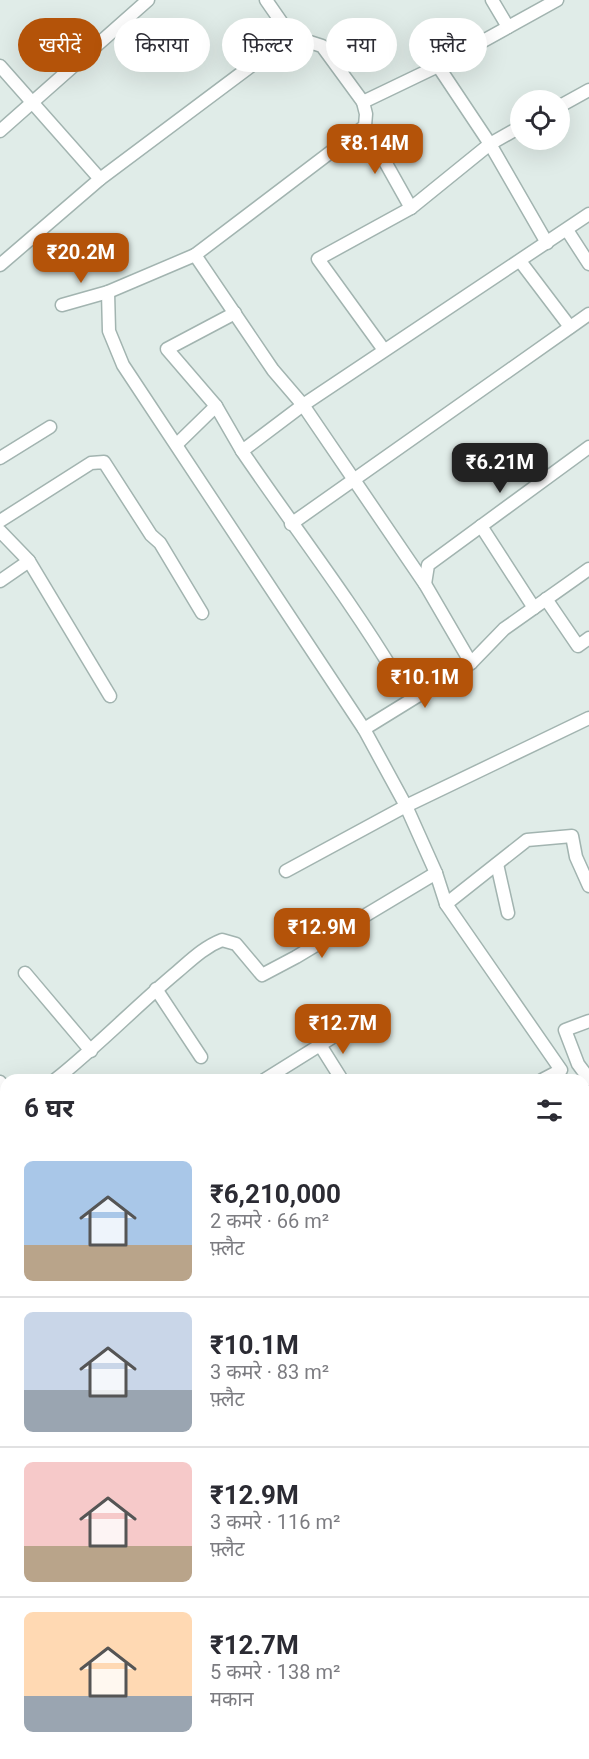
<!DOCTYPE html>
<html lang="hi">
<head>
<meta charset="utf-8">
<style>
	:root { --surface:#fff; --page:#f2f2f3; --text:#2b2b33; --muted:#7c7c81; --line:#e1e1e2; --accent:#b45309 }
	body { margin:0; font-family:Roboto,"Noto Sans Devanagari",sans-serif; background:var(--page); color:var(--text); height:100vh; display:flex; flex-direction:column; font-size:22px; white-space:nowrap }
	* { box-sizing:border-box; margin:0 }
	p { font-size:20px; color:var(--muted) }
	.icon { flex:none; width:33px; height:33px; fill:none; stroke:currentColor; stroke-width:2; stroke-linecap:round; stroke-linejoin:round }
	.map { position:relative; flex:1; overflow:hidden }
	.drawer { position:absolute; left:0px; top:1074px; width:590px; height:686px; display:flex; flex-direction:column; background:var(--surface); border-radius:18px 18px 0 0; box-shadow:0 6px 24px #0002 }
	.drawer>* { flex:none }
	.top-card { position:absolute; left:18px; top:18px; width:554px; height:54px; display:flex; gap:12px }
	.buttons { position:absolute; left:510px; top:90px; display:grid; gap:12px }
	.buttons a { display:grid; place-items:center; width:60px; height:60px; border-radius:50%; background:var(--surface); box-shadow:0 6px 24px #0002; font-size:30px }
	.price { position:absolute; translate:-50% -51px; padding:0 14px; border-radius:12px; background:var(--accent); color:#fff; font-size:20px; line-height:39px; filter:drop-shadow(0 2px 3px #0008) }
	.price::after { content:''; position:absolute; left:50%; top:36px; width:18px; height:14px; margin-left:-9px; background:inherit; clip-path:polygon(0 0,100% 0,50% 100%) }
	.price.selected { background:#222; color:#fff }
	ul { padding:0; list-style:none }
	li { display:flex; align-items:center; gap:18px; height:150px; padding:0 24px }
	li+li { border-top:2px solid var(--line) }
	li span { display:grid; place-items:center; flex:none; width:168px; height:120px; border-radius:9px; color:#555 }
	li>.icon { margin-inline-start:auto }
	span .icon { width:72px; height:72px; fill:#fffc; stroke-width:1 }
	li b { font-size:26px }
	h2 { display:flex; justify-content:space-between; align-items:center; height:72px; padding:0 24px; font-size:26px }
	.pill { padding:0 21px; border-radius:27px; background:var(--surface); box-shadow:0 6px 24px #0002; font-size:21px; line-height:54px }
	.pill.selected { background:var(--accent); color:#fff }
	.map>svg:first-child { display:block }
</style>
</head>
<body>
<div class="map">
<svg width="589" height="1759" viewBox="0 0 589 1759">
	<rect width="100%" height="100%" fill="#e0ece8"/>
	<g fill="none" stroke-linecap="round" stroke-linejoin="round">
		<!-- minor casing -->
		<g stroke="#a2b4b0" stroke-width="15">
			<g id="minor">
				<polyline points="266,0 291,36"/>
				<polyline points="492,0 508,27"/>
				<polyline points="0,66 100,179"/>
				<polyline points="560,106 589,90"/>
				<polyline points="365,126 411,208"/>
				<polyline points="520,127 490,144 547,243"/>
				<polyline points="0,131 148,0"/>
				<polyline points="567,230 589,264"/>
				<polyline points="520,261 570,327"/>
				<polyline points="0,265 100,179 291,36 322,46 363,102"/>
				<polyline points="108,292 109,331 123,365 364,729 406,806 436,873"/>
				<polyline points="62,305 108,292 195,255"/>
				<polyline points="384,350 318,259 411,208 490,144 438,66"/>
				<polyline points="216,406 167,349 235,313"/>
				<polyline points="177,444 216,406 242,451 303,405 589,214"/>
				<path d="M242,451C293,526 349,598 396,676"/>
				<polyline points="0,458 50,427"/>
				<polyline points="0,521 91,463 104,462 151,535 160,543 202,613"/>
				<polyline points="291,524 589,314"/>
				<polyline points="481,526 534,608"/>
				<polyline points="0,531 29,561 0,581"/>
				<polyline points="29,561 110,696"/>
				<polyline points="425,584 428,565 589,447"/>
				<polyline points="546,599 578,646 589,638"/>
				<polyline points="471,663 425,584 303,405 273,370 195,255 365,126 366,114 363,102 438,66 557,0"/>
				<polyline points="364,729 471,663 504,629 589,569"/>
				<polyline points="497,864 508,913"/>
				<polyline points="286,871 406,806 589,718"/>
				<polyline points="446,904 527,840 572,836 576,857 589,886"/>
				<polyline points="25,973 91,1051"/>
				<polyline points="156,989 201,1057"/>
				<polyline points="589,1021 565,1030 578,1064 589,1079"/>
				<polyline points="320,1045 342,1080"/>
				<path d="M55,1080C98,1046 135,1007 177,972C191,960 204,947 222,940L236,944L262,975L296,957L436,873L446,904L561,1070L542,1080"/>
				<polyline points="264,1080 357,1022"/>
				<polyline points="0,1082 6,1090"/>
				<polyline points="584,1102 589,1100"/>
				<polyline points="0,1126 6,1121"/>
				<polyline points="584,1194 589,1192"/>
				<polyline points="0,1217 6,1223"/>
				<polyline points="0,1269 6,1264"/>
				<polyline points="584,1310 589,1326"/>
				<polyline points="0,1370 6,1365"/>
				<polyline points="584,1522 589,1529"/>
				<polyline points="0,1554 6,1552"/>
				<polyline points="0,1622 6,1628"/>
				<polyline points="584,1625 589,1631"/>
				<polyline points="584,1649 589,1647"/>
				<polyline points="0,1664 6,1661"/>
				<polyline points="548,1754 551,1759"/>
				<polyline points="432,1759 434,1757 434,1754"/>
			</g>
		</g>
		<!-- tertiary casing -->
		<g stroke="#a2b4b0" stroke-width="18">
			<g id="tertiary">
				<polyline points="0,1475 6,1480"/>
				<polyline points="267,1754 272,1759"/>
			</g>
		</g>
		<!-- minor -->
		<use href="#minor" stroke="#fff" stroke-width="12"/>
		<!-- tertiary -->
		<use href="#tertiary" stroke="#fff" stroke-width="15"/>
	</g>
</svg>
<div class="buttons">
<a><svg class="icon" aria-label="locate" viewBox="0 0 24 24"><circle cx="12" cy="12" r="6"/><path d="M12 2v4M12 18v4M2 12h4M18 12h4"/></svg></a>
</div>
<b class="price" style="left:375px;top:175px">₹8.14M</b>
<b class="price" style="left:81px;top:284px">₹20.2M</b>
<b class="price selected" style="left:500px;top:494px">₹6.21M</b>
<b class="price" style="left:425px;top:709px">₹10.1M</b>
<b class="price" style="left:322px;top:959px">₹12.9M</b>
<b class="price" style="left:343px;top:1055px">₹12.7M</b>
<div class="top-card">
<a class="pill selected">खरीदें</a>
<a class="pill">किराया</a>
<a class="pill">फ़िल्टर</a>
<a class="pill">नया</a>
<a class="pill">फ़्लैट</a>
</div>
<section class="drawer">
<h2>6 घर<svg class="icon" aria-label="filters" viewBox="0 0 24 24"><path d="M4 7h16M4 17h16"/><circle cx="9" cy="7" r="2"/><circle cx="15" cy="17" r="2"/></svg></h2>
<ul>
<li><span style="background:linear-gradient(#a9c7e8 70%,#b9a48a 0)"><svg class="icon" aria-label="home" viewBox="0 0 24 24"><path d="M3 11l9-7 9 7M6 9v11h12V9"/></svg></span><div><b>₹6,210,000</b><p>2 कमरे · 66 m²</p><p>फ़्लैट</p></div></li>
<li><span style="background:linear-gradient(#c9d6e8 65%,#9aa5b1 0)"><svg class="icon" aria-label="home" viewBox="0 0 24 24"><path d="M3 11l9-7 9 7M6 9v11h12V9"/></svg></span><div><b>₹10.1M</b><p>3 कमरे · 83 m²</p><p>फ़्लैट</p></div></li>
<li><span style="background:linear-gradient(#f6c9c9 70%,#b9a48a 0)"><svg class="icon" aria-label="home" viewBox="0 0 24 24"><path d="M3 11l9-7 9 7M6 9v11h12V9"/></svg></span><div><b>₹12.9M</b><p>3 कमरे · 116 m²</p><p>फ़्लैट</p></div></li>
<li><span style="background:linear-gradient(#ffd9b3 70%,#9aa5b1 0)"><svg class="icon" aria-label="home" viewBox="0 0 24 24"><path d="M3 11l9-7 9 7M6 9v11h12V9"/></svg></span><div><b>₹12.7M</b><p>5 कमरे · 138 m²</p><p>मकान</p></div></li>
</ul>
</section>
</div>
</body>
</html>
